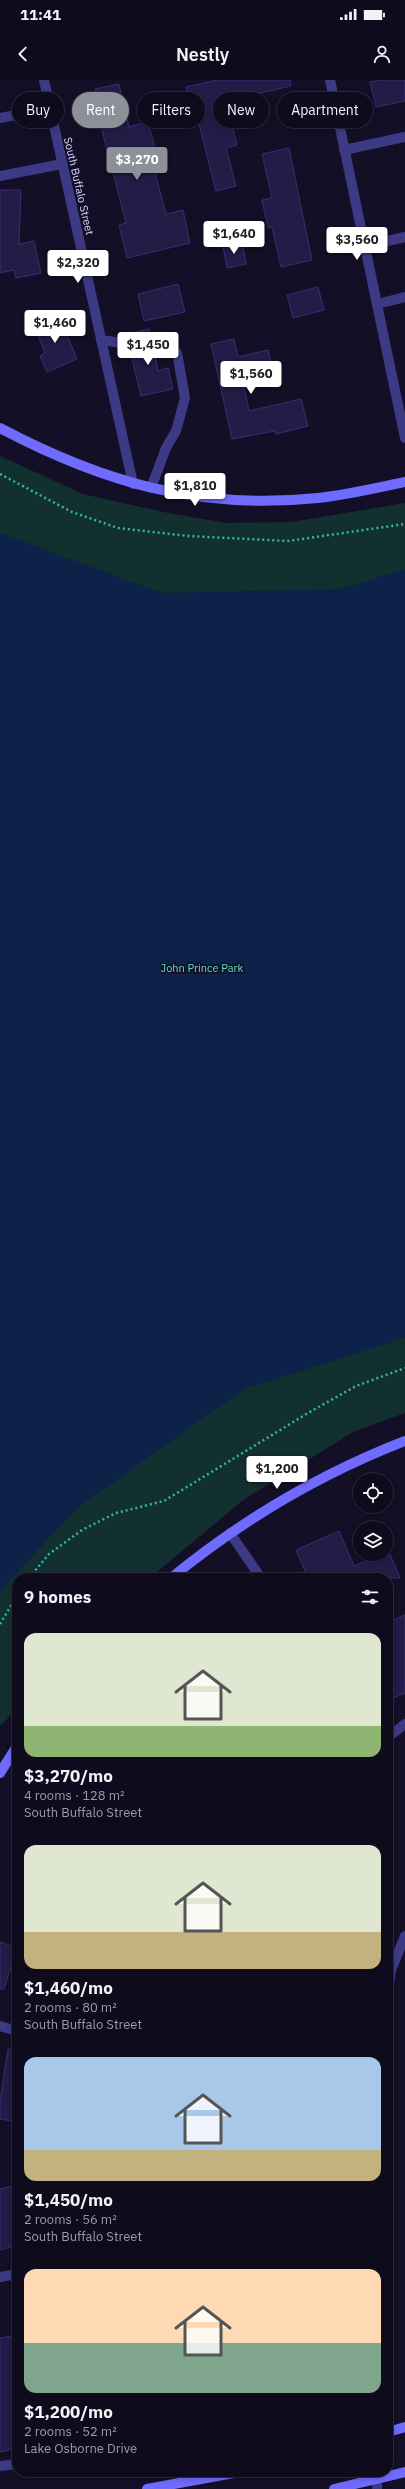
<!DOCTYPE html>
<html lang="en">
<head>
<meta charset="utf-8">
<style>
	:root { --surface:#0e0b1c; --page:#171425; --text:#f1f3f6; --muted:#9b9ba3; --line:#2e2b3b; --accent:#8c9099 }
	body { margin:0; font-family:"IBM Plex Sans",sans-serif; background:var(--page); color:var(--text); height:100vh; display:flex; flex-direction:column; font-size:15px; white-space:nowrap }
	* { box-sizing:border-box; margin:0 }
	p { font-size:13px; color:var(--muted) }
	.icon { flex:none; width:22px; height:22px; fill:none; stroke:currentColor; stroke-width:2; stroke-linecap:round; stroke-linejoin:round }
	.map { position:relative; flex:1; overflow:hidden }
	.drawer { position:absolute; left:12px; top:1493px; width:381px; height:904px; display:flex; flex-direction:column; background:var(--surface); border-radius:16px; box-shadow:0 2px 6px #0003,0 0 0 1px var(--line) }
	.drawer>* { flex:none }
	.guide { position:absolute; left:12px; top:12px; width:381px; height:36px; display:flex; gap:8px }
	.fabs { position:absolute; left:353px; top:1393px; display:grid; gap:8px }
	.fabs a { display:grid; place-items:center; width:40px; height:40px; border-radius:50%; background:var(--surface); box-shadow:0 2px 6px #0003,0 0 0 1px var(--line); font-size:20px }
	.price { position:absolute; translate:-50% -34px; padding:0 9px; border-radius:4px; background:#fff; color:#222; font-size:13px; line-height:26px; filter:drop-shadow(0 1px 2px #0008) }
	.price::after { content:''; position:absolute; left:50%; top:24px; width:12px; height:9px; margin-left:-6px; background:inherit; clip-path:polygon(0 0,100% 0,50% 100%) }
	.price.current { background:var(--accent); color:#fff }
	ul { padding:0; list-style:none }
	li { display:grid; align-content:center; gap:8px; height:212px; padding:0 12px }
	li span { display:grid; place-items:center; height:124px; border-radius:12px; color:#555 }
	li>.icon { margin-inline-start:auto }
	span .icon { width:72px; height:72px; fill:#fffc; stroke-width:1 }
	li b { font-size:17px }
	h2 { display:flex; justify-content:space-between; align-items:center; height:48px; padding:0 12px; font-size:17px }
	.chip { padding:0 14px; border-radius:18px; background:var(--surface); box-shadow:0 2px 6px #0003,0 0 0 1px var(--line); font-size:14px; line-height:36px }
	.chip.current { background:var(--accent); color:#fff }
	.status { display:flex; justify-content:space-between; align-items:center; height:28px; padding:0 20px; background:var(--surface); direction:ltr }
	.status svg { height:11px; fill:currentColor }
	header { display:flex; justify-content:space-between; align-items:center; height:52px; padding:0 12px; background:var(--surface); font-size:18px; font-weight:600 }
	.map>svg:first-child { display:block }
</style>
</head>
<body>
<div class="status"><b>11:41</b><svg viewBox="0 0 49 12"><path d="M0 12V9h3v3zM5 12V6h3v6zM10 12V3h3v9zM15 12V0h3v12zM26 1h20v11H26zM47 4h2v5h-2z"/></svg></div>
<header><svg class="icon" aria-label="back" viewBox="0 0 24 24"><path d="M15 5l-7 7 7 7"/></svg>Nestly<svg class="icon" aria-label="person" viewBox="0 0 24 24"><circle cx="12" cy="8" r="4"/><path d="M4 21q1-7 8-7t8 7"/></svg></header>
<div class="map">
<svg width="405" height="2409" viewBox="0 0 405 2409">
	<rect width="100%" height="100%" fill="#130f26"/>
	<!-- green -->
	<polygon fill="#12302f" points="0,376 83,414 163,432 226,443 291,442 405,423 405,1333 355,1351 243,1420 150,1498 17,1498 17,1629 0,1646"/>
	<!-- water -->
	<polygon fill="#0c2248" points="0,453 162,513 341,509 405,489 405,1258 244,1309 76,1429 0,1511"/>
	<!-- building -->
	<g fill="#241b47" stroke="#3b2d73">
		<polygon points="217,0 290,0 291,6 226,21 237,65 226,68 236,106 216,111 195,28 191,29 186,7"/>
		<polygon points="381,0 405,0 405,21 376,27 370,2"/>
		<polygon points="119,4 129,47 148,42 158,80 152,81 166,134 183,130 190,163 127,178 119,145 126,143 103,54 95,9"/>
		<polygon points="289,68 312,180 281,187 272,147 268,148 262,120 272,118 262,74"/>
		<polygon points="0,110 21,110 19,164 34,161 41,193 16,198 14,190 0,193"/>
		<polygon points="242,162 246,184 227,188 223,166"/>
		<polygon points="178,204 185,232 144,241 138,214"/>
		<polygon points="318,207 324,230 293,238 287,215"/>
		<polygon points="59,236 77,279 47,292 40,276 45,273 34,246"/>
		<polygon points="149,249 152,262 147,266 147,271 155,274 158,291 168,288 173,309 141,316 130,270 134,268 135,262 126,254"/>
		<polygon points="234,259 238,277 268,270 273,290 242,297 249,331 301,319 308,346 276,354 275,351 232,359 211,264"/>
		<polygon points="339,1451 354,1486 389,1472 400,1498 308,1498 296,1470"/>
		<polygon points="405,1535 405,1613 388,1620 388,1542"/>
		<polygon points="0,1862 17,1868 4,1909 0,1909"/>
		<polygon points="8,1969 17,1970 17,2042 0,2039 0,2021"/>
		<polygon points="17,2105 17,2165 0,2170 0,2109"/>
		<polygon points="17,2255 17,2368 0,2372 0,2258"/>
	</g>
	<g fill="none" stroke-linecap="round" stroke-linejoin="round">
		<!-- path -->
		<g stroke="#2fb8b0" stroke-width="2.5" stroke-dasharray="2 3" stroke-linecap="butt">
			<polyline points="0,394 72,432 118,448 188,456 288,461 405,444"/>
			<polyline points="29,1498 49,1474 82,1450 116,1433 164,1421 308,1333 356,1306 405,1288"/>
			<polyline points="0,1544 17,1516"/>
		</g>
		<!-- lane -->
		<g stroke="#3d3a85" stroke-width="10">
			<polyline points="0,38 50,28"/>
			<polyline points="344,70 405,57"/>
			<polyline points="0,96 62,84"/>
			<polyline points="365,166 405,157"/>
			<polyline points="377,224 405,217"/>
			<polyline points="101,260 129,264"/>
			<polyline points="151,408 166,368 176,351 185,318 177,273 168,267 153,268"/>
			<polyline points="230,1453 261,1498"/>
			<polyline points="388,1657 405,1644"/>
			<polyline points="388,1911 391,1890 405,1856"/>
			<polyline points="0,1946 17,1951"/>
			<polyline points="0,2197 17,2194"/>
			<polyline points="0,2386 17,2384"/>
		</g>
		<!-- street -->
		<g stroke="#3d3a85" stroke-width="10">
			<polyline points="44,0 133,404"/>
			<polyline points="330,0 405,358"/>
			<polyline points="377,2409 377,2392"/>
		</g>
		<!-- secondary -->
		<g stroke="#6f6bff" stroke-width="10">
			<path d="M0,348C104,403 199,430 318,418C347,415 376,408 405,402"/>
			<path d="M171,1498C242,1440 320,1394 405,1361"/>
			<polyline points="0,1693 17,1666"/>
			<polyline points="388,2352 405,2347"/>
			<polyline points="147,2409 239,2392"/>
			<polyline points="334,2409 405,2392"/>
		</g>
	</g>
	<g text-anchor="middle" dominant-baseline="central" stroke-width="3.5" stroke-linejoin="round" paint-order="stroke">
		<!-- street labels -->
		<g font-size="11" fill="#d9d4ff" stroke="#130f26">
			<text transform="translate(79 106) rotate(77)">South Buffalo Street</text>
		</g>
		<!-- park labels -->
		<g font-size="11" fill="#5fe0c0" stroke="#130f26">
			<text x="202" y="888">John Prince Park</text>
		</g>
	</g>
</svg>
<div class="fabs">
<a><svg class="icon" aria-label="locate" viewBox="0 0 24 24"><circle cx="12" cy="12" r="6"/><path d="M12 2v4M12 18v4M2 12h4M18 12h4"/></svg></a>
<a><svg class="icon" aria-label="layers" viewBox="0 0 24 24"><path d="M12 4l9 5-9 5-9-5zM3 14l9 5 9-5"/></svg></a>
</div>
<b class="price current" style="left:137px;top:101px">$3,270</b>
<b class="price" style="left:234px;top:175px">$1,640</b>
<b class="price" style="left:357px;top:181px">$3,560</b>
<b class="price" style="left:78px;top:204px">$2,320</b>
<b class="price" style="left:55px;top:264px">$1,460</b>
<b class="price" style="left:148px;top:286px">$1,450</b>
<b class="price" style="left:251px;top:315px">$1,560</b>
<b class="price" style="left:195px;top:427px">$1,810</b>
<b class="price" style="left:277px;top:1410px">$1,200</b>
<div class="guide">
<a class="chip">Buy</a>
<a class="chip current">Rent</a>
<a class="chip">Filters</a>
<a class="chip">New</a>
<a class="chip">Apartment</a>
</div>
<section class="drawer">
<h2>9 homes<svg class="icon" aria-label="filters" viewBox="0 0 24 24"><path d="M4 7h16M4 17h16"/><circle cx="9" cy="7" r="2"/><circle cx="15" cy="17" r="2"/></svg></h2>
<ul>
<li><span style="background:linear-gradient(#dfe7d0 75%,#8fb573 0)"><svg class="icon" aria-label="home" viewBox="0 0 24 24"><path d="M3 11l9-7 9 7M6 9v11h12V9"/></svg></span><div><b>$3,270/mo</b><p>4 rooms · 128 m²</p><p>South Buffalo Street</p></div></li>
<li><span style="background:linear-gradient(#dfe7d0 70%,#c2b280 0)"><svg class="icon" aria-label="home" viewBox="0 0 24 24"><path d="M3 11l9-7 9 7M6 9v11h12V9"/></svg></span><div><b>$1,460/mo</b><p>2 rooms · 80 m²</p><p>South Buffalo Street</p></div></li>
<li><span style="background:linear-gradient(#a9c7e8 75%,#c2b280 0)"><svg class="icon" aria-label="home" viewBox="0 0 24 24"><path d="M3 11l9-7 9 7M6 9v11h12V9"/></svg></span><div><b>$1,450/mo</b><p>2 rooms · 56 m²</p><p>South Buffalo Street</p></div></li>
<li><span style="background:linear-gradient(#ffd9b3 60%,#7fa58c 0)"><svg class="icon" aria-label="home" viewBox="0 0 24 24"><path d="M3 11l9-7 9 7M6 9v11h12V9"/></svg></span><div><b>$1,200/mo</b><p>2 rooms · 52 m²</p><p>Lake Osborne Drive</p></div></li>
</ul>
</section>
</div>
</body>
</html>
